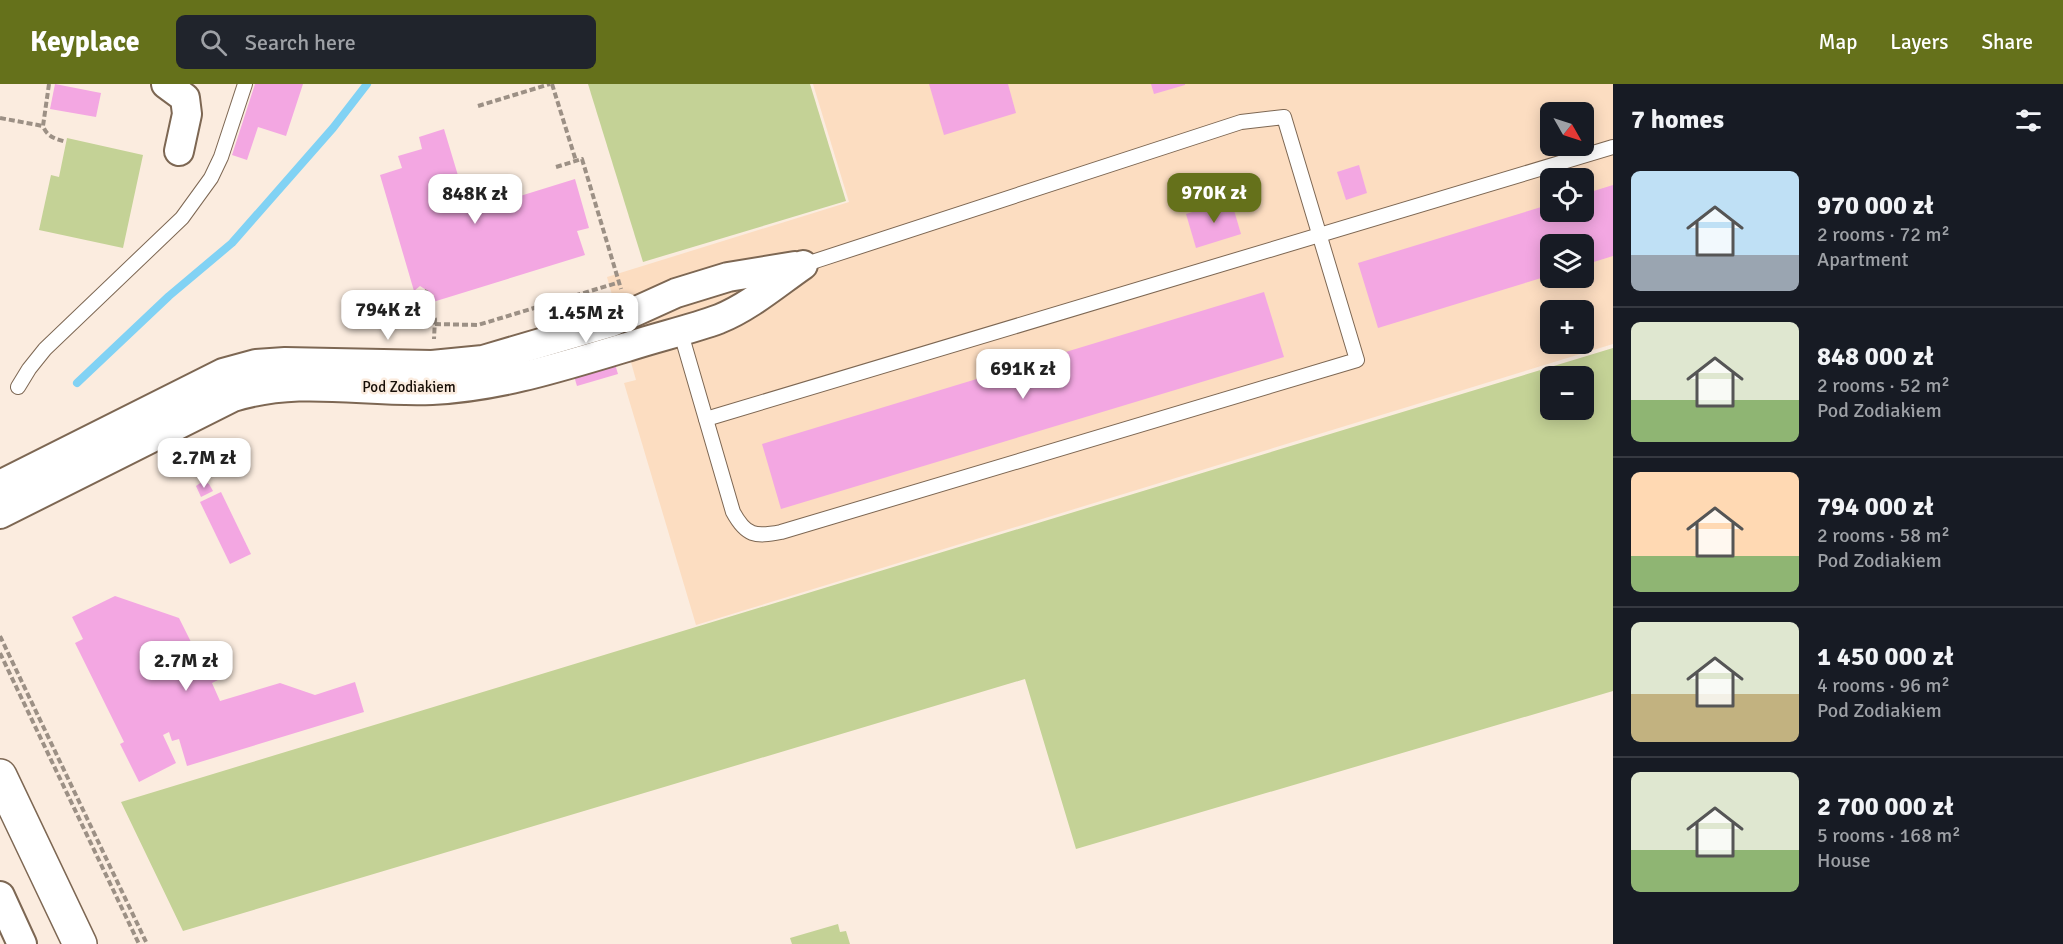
<!DOCTYPE html>
<html lang="en">
<head>
<meta charset="utf-8">
<style>
	:root { --surface:#171b24; --page:#20242c; --text:#f1f3f6; --muted:#9ea1a6; --line:#363941; --accent:#65711b }
	body { margin:0; font-family:Signika,sans-serif; background:var(--page); color:var(--text); height:100vh; display:flex; flex-direction:column; font-size:22px; white-space:nowrap }
	* { box-sizing:border-box; margin:0 }
	p { font-size:20px; color:var(--muted) }
	.icon { flex:none; width:33px; height:33px; fill:none; stroke:currentColor; stroke-width:2; stroke-linecap:round; stroke-linejoin:round }
	.map { position:relative; flex:1; overflow:hidden }
	.drawer { display:flex; flex-direction:column; background:var(--surface); width:450px }
	.drawer>* { flex:none }
	.needle { width:39px; rotate:129deg }
	.tools { position:absolute; left:1540px; top:18px; display:grid; gap:12px }
	.tools a { display:grid; place-items:center; width:54px; height:54px; border-radius:9px; background:var(--surface); box-shadow:0 3px 15px #0003; font-size:30px }
	.price { position:absolute; translate:-50% -51px; padding:0 14px; border-radius:12px; background:#fff; color:#222; font-size:20px; line-height:39px; filter:drop-shadow(0 2px 3px #0008) }
	.price::after { content:''; position:absolute; left:50%; top:36px; width:18px; height:14px; margin-left:-9px; background:inherit; clip-path:polygon(0 0,100% 0,50% 100%) }
	.price.on { background:var(--accent); color:#fff }
	ul { padding:0; list-style:none }
	li { display:flex; align-items:center; gap:18px; height:150px; padding:0 18px }
	li+li { border-top:2px solid var(--line) }
	li span { display:grid; place-items:center; flex:none; width:168px; height:120px; border-radius:9px; color:#555 }
	li>.icon { margin-inline-start:auto }
	span .icon { width:72px; height:72px; fill:#fffc; stroke-width:1 }
	li b { font-size:26px }
	h2 { display:flex; justify-content:space-between; align-items:center; height:72px; padding:0 18px; font-size:26px }
	header { display:flex; align-items:center; gap:36px; box-sizing:border-box; height:84px; padding:0 30px; background:var(--accent); color:#fff }
	header strong { font-size:28px }
	nav { display:flex; gap:33px; margin-inline-start:auto; font-size:21px }
	.search { width:420px; height:54px; background:var(--page); display:flex; align-items:center; gap:15px; box-sizing:border-box; padding:0 21px; border-radius:9px; color:var(--muted); font-size:22px }
	main { display:flex; flex:1; min-height:0 }
	.map>svg:first-child { display:block }
</style>
</head>
<body>
<header>
<strong>Keyplace</strong>
<div class="search"><svg class="icon" aria-label="search" viewBox="0 0 24 24"><circle cx="10" cy="10" r="6"/><path d="M15 15l6 6"/></svg>Search here</div>
<nav><a>Map</a><a>Layers</a><a>Share</a></nav>
</header>
<main>
<div class="map">
<svg width="1613" height="860" viewBox="0 0 1613 860">
	<rect width="100%" height="100%" fill="#fbecdf"/>
	<!-- built -->
	<path fill="#fcddc1" fill-rule="evenodd" d="M813,0H1613V260L696,541L624,299L636,296L607,193L849,118ZM1551,28H1584V62H1551ZM1551,94H1584V128H1551ZM1551,160H1584V194H1551ZM1551,226H1584V260H1551Z"/>
	<!-- green -->
	<g fill="#c4d296" fill-rule="evenodd">
		<polygon points="588,0 810,0 846,117 643,178"/>
		<polygon points="67,54 143,71 123,164 39,146 51,91 59,93"/>
		<path d="M1613,264V607L1076,765L1025,595L183,847L121,718ZM1584,292V326H1551V292Z"/>
		<polygon points="838,840 840,848 846,847 850,860 792,860 790,854"/>
	</g>
	<g fill="none" stroke-linecap="round" stroke-linejoin="round">
		<!-- stream -->
		<polyline stroke="#81d2f4" stroke-width="8" points="77,299 169,212 232,159 333,44 367,0"/>
	</g>
	<!-- building -->
	<g fill="#f3a7e2">
		<polygon points="55,0 101,9 96,33 50,25"/>
		<polygon points="255,0 303,0 286,52 258,43 247,76 232,71"/>
		<polygon points="929,0 1008,0 1016,29 944,51"/>
		<polygon points="1151,0 1185,0 1185,1 1154,10"/>
		<polygon points="444,45 469,128 575,95 589,144 577,147 585,171 433,218 434,211 420,202 414,207 380,91 402,84 398,72 422,65 419,53"/>
		<polygon points="1359,81 1367,109 1346,116 1337,88"/>
		<polygon points="1613,101 1613,172 1584,181 1584,160 1551,160 1551,191 1378,244 1358,179 1551,120 1551,128 1584,128 1584,110"/>
		<polygon points="1231,116 1241,150 1196,164 1186,130"/>
		<polygon points="1264,208 1284,273 781,425 762,360"/>
		<polygon points="596,218 618,290 577,302 555,230"/>
		<polygon points="203,397 209,400 213,407 201,413 196,402"/>
		<polygon points="221,408 251,470 230,480 200,418"/>
		<polygon points="115,512 179,534 204,584 210,581 218,596 212,599 220,617 280,599 315,611 355,598 364,628 187,682 179,655 172,657 169,648 163,651 176,679 139,698 120,660 124,658 75,559 83,555 72,533"/>
	</g>
	<g fill="none" stroke-linecap="round" stroke-linejoin="round">
		<!-- service casing -->
		<g stroke="#7d6753" stroke-width="16">
			<g id="service">
				<path d="M680,246L733,428C746,452 755,453 781,448L1357,276L1284,33L1241,38L803,181"/>
				<polyline points="18,303 29,285 45,265 182,134 211,94 221,73 245,0"/>
				<polyline points="706,335 1613,63"/>
			</g>
		</g>
		<!-- minor casing -->
		<g stroke="#7d6753" stroke-width="32">
			<g id="minor">
				<polyline points="166,0 185,14 187,30 179,67"/>
				<polyline points="0,401 223,289 256,280 285,278 432,281 483,276 612,238 676,209 728,193 795,182"/>
				<path d="M0,430L233,313C302,292 363,309 432,306C499,303 563,282 627,263C657,253 689,246 719,235C749,223 777,199 803,181"/>
				<polyline points="0,812 22,860"/>
			</g>
		</g>
		<!-- tertiary casing -->
		<g stroke="#7d6753" stroke-width="36">
			<polyline id="tertiary" points="0,692 80,860"/>
		</g>
		<!-- path -->
		<g stroke="#9c9085" stroke-width="4" stroke-dasharray="6 3" stroke-linecap="butt">
			<path d="M49,0L43,42C47,53 56,55 66,58"/>
			<polyline points="552,0 576,77"/>
			<polyline points="478,22 550,0"/>
			<polyline points="0,34 43,42"/>
			<polyline points="556,83 582,75 621,205"/>
			<polyline points="427,206 420,217 435,235 434,255"/>
			<polyline points="435,240 478,241 620,198"/>
			<polyline points="0,552 147,860"/>
			<polyline points="0,569 139,860"/>
		</g>
		<!-- service -->
		<use href="#service" stroke="#fff" stroke-width="14"/>
		<!-- minor -->
		<use href="#minor" stroke="#fff" stroke-width="28"/>
		<!-- tertiary -->
		<use href="#tertiary" stroke="#fff" stroke-width="33"/>
	</g>
	<g text-anchor="middle" dominant-baseline="central" stroke-width="5" stroke-linejoin="round" paint-order="stroke">
		<!-- street labels -->
		<g font-size="15" fill="#160e07" stroke="#fbecdf">
			<text x="409" y="303">Pod Zodiakiem</text>
		</g>
	</g>
</svg>
<div class="tools">
<a><svg class="needle" viewBox="-14 -14 28 28"><path d="M0-13l5 13h-10z" fill="#e53935"/><path d="M0 13l5-13h-10z" fill="#9ea1a6"/></svg></a>
<a><svg class="icon" aria-label="locate" viewBox="0 0 24 24"><circle cx="12" cy="12" r="6"/><path d="M12 2v4M12 18v4M2 12h4M18 12h4"/></svg></a>
<a><svg class="icon" aria-label="layers" viewBox="0 0 24 24"><path d="M12 4l9 5-9 5-9-5zM3 14l9 5 9-5"/></svg></a>
<a>+</a>
<a>−</a>
</div>
<b class="price on" style="left:1214px;top:140px">970K zł</b>
<b class="price" style="left:475px;top:141px">848K zł</b>
<b class="price" style="left:388px;top:257px">794K zł</b>
<b class="price" style="left:586px;top:260px">1.45M zł</b>
<b class="price" style="left:1023px;top:316px">691K zł</b>
<b class="price" style="left:204px;top:405px">2.7M zł</b>
<b class="price" style="left:186px;top:608px">2.7M zł</b>
</div>
<section class="drawer">
<h2>7 homes<svg class="icon" aria-label="filters" viewBox="0 0 24 24"><path d="M4 7h16M4 17h16"/><circle cx="9" cy="7" r="2"/><circle cx="15" cy="17" r="2"/></svg></h2>
<ul>
<li><span style="background:linear-gradient(#bfe0f5 70%,#9aa5b1 0)"><svg class="icon" aria-label="home" viewBox="0 0 24 24"><path d="M3 11l9-7 9 7M6 9v11h12V9"/></svg></span><div><b>970 000 zł</b><p>2 rooms · 72 m²</p><p>Apartment</p></div></li>
<li><span style="background:linear-gradient(#dfe7d0 65%,#8fb573 0)"><svg class="icon" aria-label="home" viewBox="0 0 24 24"><path d="M3 11l9-7 9 7M6 9v11h12V9"/></svg></span><div><b>848 000 zł</b><p>2 rooms · 52 m²</p><p>Pod Zodiakiem</p></div></li>
<li><span style="background:linear-gradient(#ffd9b3 70%,#8fb573 0)"><svg class="icon" aria-label="home" viewBox="0 0 24 24"><path d="M3 11l9-7 9 7M6 9v11h12V9"/></svg></span><div><b>794 000 zł</b><p>2 rooms · 58 m²</p><p>Pod Zodiakiem</p></div></li>
<li><span style="background:linear-gradient(#dfe7d0 60%,#c2b280 0)"><svg class="icon" aria-label="home" viewBox="0 0 24 24"><path d="M3 11l9-7 9 7M6 9v11h12V9"/></svg></span><div><b>1 450 000 zł</b><p>4 rooms · 96 m²</p><p>Pod Zodiakiem</p></div></li>
<li><span style="background:linear-gradient(#dfe7d0 65%,#8fb573 0)"><svg class="icon" aria-label="home" viewBox="0 0 24 24"><path d="M3 11l9-7 9 7M6 9v11h12V9"/></svg></span><div><b>2 700 000 zł</b><p>5 rooms · 168 m²</p><p>House</p></div></li>
</ul>
</section>
</main>
</body>
</html>
